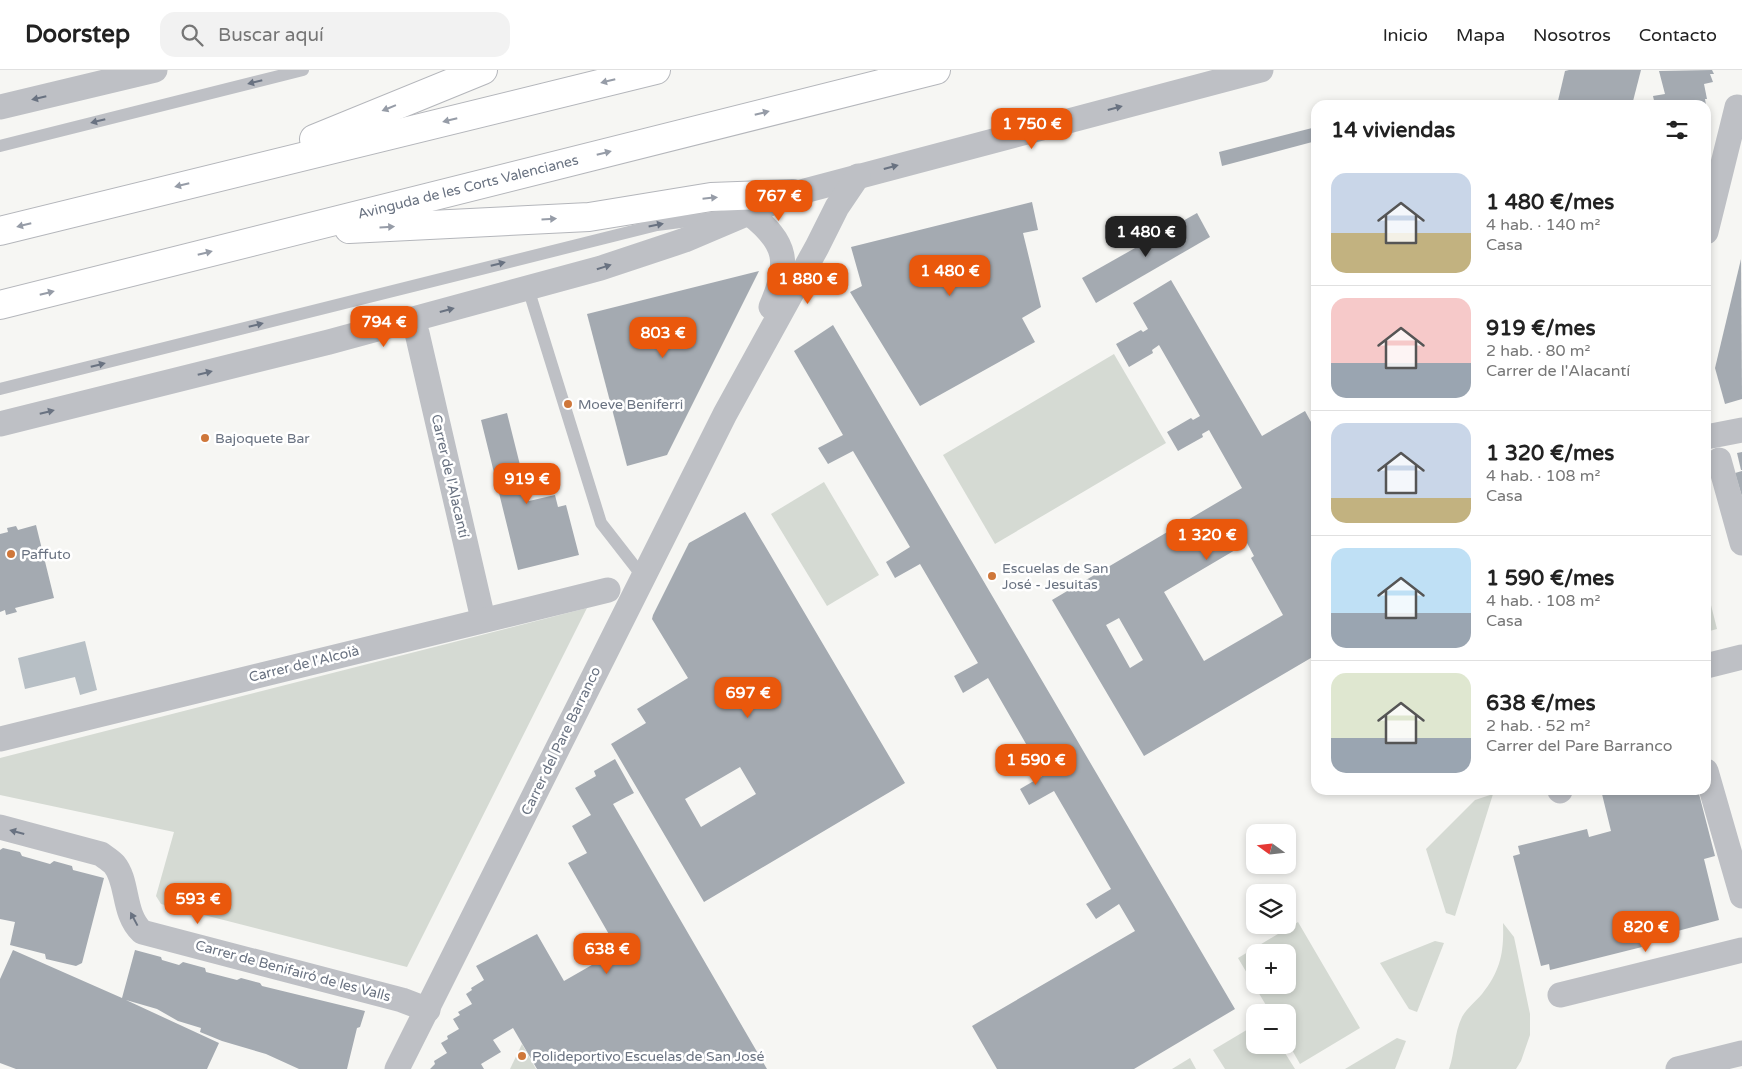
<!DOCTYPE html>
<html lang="es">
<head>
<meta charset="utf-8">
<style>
	:root { --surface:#fff; --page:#f2f2f2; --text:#222; --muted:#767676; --line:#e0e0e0; --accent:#ea580c }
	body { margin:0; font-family:"Varela Round",sans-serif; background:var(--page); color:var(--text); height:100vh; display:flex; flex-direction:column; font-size:19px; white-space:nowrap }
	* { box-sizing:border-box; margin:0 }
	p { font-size:16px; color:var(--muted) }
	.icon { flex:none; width:28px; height:28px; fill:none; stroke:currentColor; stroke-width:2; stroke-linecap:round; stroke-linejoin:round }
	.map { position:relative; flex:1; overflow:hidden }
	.side { position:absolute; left:1311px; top:30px; width:400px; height:695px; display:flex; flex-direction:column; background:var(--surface); border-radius:15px; box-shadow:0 2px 8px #0003 }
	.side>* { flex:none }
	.needle { width:32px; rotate:285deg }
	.fabs { position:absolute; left:1246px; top:754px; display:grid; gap:10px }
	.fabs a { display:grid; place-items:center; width:50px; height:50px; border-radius:10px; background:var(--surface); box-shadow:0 2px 8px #0003; font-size:25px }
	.price { position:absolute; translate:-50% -42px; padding:0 11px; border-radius:10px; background:var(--accent); color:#fff; font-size:16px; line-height:32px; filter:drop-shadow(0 1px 2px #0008) }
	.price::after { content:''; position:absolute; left:50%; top:30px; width:15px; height:11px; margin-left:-8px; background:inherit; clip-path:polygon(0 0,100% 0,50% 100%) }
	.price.current { background:#222; color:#fff }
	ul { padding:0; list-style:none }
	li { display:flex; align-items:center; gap:15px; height:125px; padding:0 20px }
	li+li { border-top:1px solid var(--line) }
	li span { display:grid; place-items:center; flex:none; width:140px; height:100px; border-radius:15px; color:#555 }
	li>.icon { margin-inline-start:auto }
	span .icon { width:60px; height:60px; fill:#fffc; stroke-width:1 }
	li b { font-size:21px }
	h2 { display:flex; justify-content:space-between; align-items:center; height:60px; padding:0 20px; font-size:21px }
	header { display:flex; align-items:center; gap:30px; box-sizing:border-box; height:70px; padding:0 25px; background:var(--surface); border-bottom:1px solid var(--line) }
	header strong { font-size:24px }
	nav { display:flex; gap:28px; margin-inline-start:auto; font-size:18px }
	.search { width:350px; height:45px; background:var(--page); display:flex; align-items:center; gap:12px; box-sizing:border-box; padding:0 18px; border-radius:15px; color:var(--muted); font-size:19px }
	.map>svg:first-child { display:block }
</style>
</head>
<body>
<header>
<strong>Doorstep</strong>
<div class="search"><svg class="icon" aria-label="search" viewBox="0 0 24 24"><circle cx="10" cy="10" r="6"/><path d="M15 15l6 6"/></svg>Buscar aquí</div>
<nav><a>Inicio</a><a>Mapa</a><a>Nosotros</a><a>Contacto</a></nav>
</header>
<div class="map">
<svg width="1742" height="999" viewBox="0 0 1742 999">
	<rect width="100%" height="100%" fill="#f6f6f3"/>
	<!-- green -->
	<g fill="#d5dad3" fill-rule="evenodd">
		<polygon points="1114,284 1166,373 995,474 943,385"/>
		<polygon points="824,412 879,505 827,536 771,444"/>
		<polygon points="1706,515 1717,559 1706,562"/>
		<polygon points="587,538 407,897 161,834 156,826 174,762 0,725 0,688"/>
		<polygon points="1493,724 1455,846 1446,843 1426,779 1475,730"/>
		<path d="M1298,852L1360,958L1300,994L1288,973V942H1270L1238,888ZM1288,882V915H1255V882Z"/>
		<path d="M1503,853L1514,867L1530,944V965L1521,991L1516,999H1449C1455,982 1454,963 1462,947C1467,938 1475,932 1482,924C1501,900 1504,882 1503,853Z"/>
		<polygon points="1435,871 1444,873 1417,942 1409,939 1380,893"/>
		<polygon points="1255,955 1255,975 1280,975 1295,999 1225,999 1213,980"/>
		<polygon points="1397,968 1406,971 1395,999 1345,999"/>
		<polygon points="522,974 536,999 510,999"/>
		<polygon points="1190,988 1196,999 1172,999"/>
	</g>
	<!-- water -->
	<polygon fill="#b7bfc5" points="85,571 97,620 80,625 75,607 25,619 18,588"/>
	<!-- building -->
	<g fill="#a4aab1" fill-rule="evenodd">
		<polygon points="1569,0 1641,0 1632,35 1557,35 1565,1"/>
		<polygon points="1712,0 1714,4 1710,4 1713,12 1704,14 1707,29 1705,29 1706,35 1655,35 1653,26 1665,24 1659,1"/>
		<polygon points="1316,57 1316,71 1222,96 1219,82"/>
		<polygon points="1032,132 1038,160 1023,163 1041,237 1022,248 1035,272 920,336 850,222 862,216 851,177"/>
		<polygon points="1197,143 1210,167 1096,233 1082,208"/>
		<polygon points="1741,189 1742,329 1725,334 1715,298"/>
		<polygon points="759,201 667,385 627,396 587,244"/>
		<path d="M1171,210L1262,366L1305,341L1316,361V585L1144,686L1052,530L1242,418L1209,360L1202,364L1203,367L1178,381L1167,362L1191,348L1193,350L1200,346L1159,275L1152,280L1153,283L1129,297L1116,274L1141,260L1143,262L1148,259L1133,233ZM1247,473L1254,486L1251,488L1283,545L1204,591L1164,522ZM1119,548L1143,590L1130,598L1106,555Z"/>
		<polygon points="833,255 1235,939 1134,999 997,999 972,956 1135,861 1119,834 1096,849 1086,834 1111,819 1054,721 1029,735 1020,719 1044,705 988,608 963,623 954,606 978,593 920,494 895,508 886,492 910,477 853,381 828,394 818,378 843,365 794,281"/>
		<polygon points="507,343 529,431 555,425 558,437 566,435 579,485 518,500 481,350"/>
		<polygon points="1742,382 1742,400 1741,400 1737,383"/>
		<polygon points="1742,401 1742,427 1735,403"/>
		<path d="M745,442L905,713L704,832L611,674L646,653L637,639L688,608L652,549L653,545L689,473ZM740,697L756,724L701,757L685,729Z"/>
		<polygon points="36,455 54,528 15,538 17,542 6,545 5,540 0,542 0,464 8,462 7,458 16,456 18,460"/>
		<polygon points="615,689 634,723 613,734 767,999 537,999 513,958 493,970 501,982 481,994 484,999 430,999 435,994 434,991 447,983 441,973 448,969 447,966 459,959 453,949 460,945 458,942 472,934 466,924 472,920 471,918 484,910 476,896 537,864 564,911 618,880 568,793 587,783 572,756 591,745 575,718 596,706 594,701"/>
		<polygon points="1601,720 1698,720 1715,786 1704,789 1719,850 1640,871 1642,877 1550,900 1549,894 1541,896 1513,786 1520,784 1518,776 1587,759 1589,767 1611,761"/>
		<polygon points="3,778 20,782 22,786 50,794 54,791 72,796 73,800 104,808 82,893 76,896 46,889 45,884 10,875 15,852 0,849 0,780"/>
		<polygon points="13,880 122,928 135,880 161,887 162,890 179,895 183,892 205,898 206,902 237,910 241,908 260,913 262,916 365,941 360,957 357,958 347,999 299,999 266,984 222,971 200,962 201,958 178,951 157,939 126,930 219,973 207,999 16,999 0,993 0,909"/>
	</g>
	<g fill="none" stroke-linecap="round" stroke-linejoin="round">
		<!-- primary casing -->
		<g stroke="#b4b6bb" stroke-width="30">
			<g id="primary">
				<polyline points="314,69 483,0"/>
				<polyline points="349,159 589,147 711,127 793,124"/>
				<polyline points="0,161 656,0"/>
				<polyline points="0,235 936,0"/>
			</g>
		</g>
		<!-- lane -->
		<g stroke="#bec0c5" stroke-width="12">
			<polyline points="0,76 303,0"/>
			<polyline points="528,218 601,453 643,507"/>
			<polyline points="0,319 657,155 719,147"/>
		</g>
		<!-- street -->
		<g stroke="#bec0c5" stroke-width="25">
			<polyline points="0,37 155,0"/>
			<path d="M749,143C788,173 790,193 771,237"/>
			<polyline points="1706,162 1737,37"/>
			<polyline points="417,263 483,549"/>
			<polyline points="0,354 329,272 601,198 685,170 793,124 1261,0"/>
			<polyline points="1706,367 1742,360"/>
			<polyline points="1719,390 1742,473"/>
			<polyline points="1706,596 1742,587"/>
			<polyline points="0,669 608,520"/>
			<polyline points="1706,701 1742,826"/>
			<polyline points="1560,720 1560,721"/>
			<path d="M0,757L101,784C105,787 110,790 114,794C129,812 122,843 142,862L402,930L428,940"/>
			<polyline points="1560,925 1742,880"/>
			<polyline points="397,999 725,344 817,177 837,137 858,106"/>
			<polyline points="1678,999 1742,983"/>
		</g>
		<!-- primary -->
		<use href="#primary" stroke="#fff" stroke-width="28"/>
	</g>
	<!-- one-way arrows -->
	<defs><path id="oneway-solid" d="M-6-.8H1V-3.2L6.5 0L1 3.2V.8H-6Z" transform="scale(1.25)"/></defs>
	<g fill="#969ca7">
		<use href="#oneway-solid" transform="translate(608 11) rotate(166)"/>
		<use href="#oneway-solid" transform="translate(389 38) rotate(158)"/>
		<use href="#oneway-solid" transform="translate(762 43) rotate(-14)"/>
		<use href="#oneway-solid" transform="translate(450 50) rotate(166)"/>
		<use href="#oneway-solid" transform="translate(604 83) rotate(-14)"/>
		<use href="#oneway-solid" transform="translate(182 115) rotate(166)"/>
		<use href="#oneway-solid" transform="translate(710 128) rotate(-6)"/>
		<use href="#oneway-solid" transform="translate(549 149) rotate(-3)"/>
		<use href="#oneway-solid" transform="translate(24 155) rotate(166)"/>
		<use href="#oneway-solid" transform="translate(387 157) rotate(-3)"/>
		<use href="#oneway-solid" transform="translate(205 183) rotate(-14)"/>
		<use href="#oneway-solid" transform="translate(47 223) rotate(-14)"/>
	</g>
	<g fill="#697281">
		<use href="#oneway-solid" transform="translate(255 12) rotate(166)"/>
		<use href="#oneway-solid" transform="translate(39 28) rotate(167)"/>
		<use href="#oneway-solid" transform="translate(1115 38) rotate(-15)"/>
		<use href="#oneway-solid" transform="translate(98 51) rotate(166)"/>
		<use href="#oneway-solid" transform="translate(891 97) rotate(-15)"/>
		<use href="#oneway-solid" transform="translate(656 155) rotate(-11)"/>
		<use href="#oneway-solid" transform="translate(498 194) rotate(-14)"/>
		<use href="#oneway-solid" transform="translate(604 197) rotate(-17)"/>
		<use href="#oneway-solid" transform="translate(447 240) rotate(-15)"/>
		<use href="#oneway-solid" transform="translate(256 255) rotate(-14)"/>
		<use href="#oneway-solid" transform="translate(98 295) rotate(-14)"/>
		<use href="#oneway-solid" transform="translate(205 303) rotate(-14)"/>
		<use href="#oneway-solid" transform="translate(47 342) rotate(-14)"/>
		<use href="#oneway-solid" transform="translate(17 762) rotate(-165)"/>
		<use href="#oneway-solid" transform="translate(134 849) rotate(-118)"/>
	</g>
	<!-- markers -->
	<g fill="#cf773a" stroke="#fff" stroke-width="2">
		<circle cx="568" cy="334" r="5"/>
		<circle cx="205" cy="368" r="5"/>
		<circle cx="11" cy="484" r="5"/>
		<circle cx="992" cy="506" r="5"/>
		<circle cx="522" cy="986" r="5"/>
	</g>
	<g text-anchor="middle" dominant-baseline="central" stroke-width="5" stroke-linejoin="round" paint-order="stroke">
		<!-- street labels -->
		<g font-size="14" fill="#697281" stroke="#fff">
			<text transform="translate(468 117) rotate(-14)">Avinguda de les Corts Valencianes</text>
			<text transform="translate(450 406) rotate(77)">Carrer de l'Alacantí</text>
			<text transform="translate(304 594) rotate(-14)">Carrer de l'Alcoià</text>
			<text transform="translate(561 671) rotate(-64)">Carrer del Pare Barranco</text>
			<text transform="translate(293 901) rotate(15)">Carrer de Benifairó de les Valls</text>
		</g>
		<!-- poi labels -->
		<g font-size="14" fill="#697281" stroke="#fff" text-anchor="start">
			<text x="578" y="334">Moeve Beniferri</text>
			<text x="215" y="368">Bajoquete Bar</text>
			<text x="21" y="484">Paffuto</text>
			<text x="1002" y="498">Escuelas de San<tspan x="1002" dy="16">José - Jesuitas</tspan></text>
			<text x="532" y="986">Polideportivo Escuelas de San José</text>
		</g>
	</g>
</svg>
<div class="fabs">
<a><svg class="needle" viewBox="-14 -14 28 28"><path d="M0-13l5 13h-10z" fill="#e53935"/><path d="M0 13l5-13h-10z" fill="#767676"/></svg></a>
<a><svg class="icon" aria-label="layers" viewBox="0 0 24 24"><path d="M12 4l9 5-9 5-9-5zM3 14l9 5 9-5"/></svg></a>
<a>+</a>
<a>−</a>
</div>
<b class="price" style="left:1032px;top:80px">1 750 €</b>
<b class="price" style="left:779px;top:152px">767 €</b>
<b class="price current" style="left:1146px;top:188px">1 480 €</b>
<b class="price" style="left:950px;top:227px">1 480 €</b>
<b class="price" style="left:808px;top:235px">1 880 €</b>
<b class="price" style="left:384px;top:278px">794 €</b>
<b class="price" style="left:663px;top:289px">803 €</b>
<b class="price" style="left:527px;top:435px">919 €</b>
<b class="price" style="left:1207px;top:491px">1 320 €</b>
<b class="price" style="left:748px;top:649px">697 €</b>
<b class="price" style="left:1036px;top:716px">1 590 €</b>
<b class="price" style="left:198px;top:855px">593 €</b>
<b class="price" style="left:1646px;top:883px">820 €</b>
<b class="price" style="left:607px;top:905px">638 €</b>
<section class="side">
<h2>14 viviendas<svg class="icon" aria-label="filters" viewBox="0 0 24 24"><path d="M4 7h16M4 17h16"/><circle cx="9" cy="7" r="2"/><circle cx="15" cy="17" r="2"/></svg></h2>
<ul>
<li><span style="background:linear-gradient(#c9d6e8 60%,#c2b280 0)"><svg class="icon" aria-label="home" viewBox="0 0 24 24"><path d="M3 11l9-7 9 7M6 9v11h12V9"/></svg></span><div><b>1 480 €/mes</b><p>4 hab. · 140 m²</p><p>Casa</p></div></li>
<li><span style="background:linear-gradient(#f6c9c9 65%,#9aa5b1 0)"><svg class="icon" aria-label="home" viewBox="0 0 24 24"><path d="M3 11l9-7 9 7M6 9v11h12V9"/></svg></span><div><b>919 €/mes</b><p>2 hab. · 80 m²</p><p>Carrer de l'Alacantí</p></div></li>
<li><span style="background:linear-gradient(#c9d6e8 75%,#c2b280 0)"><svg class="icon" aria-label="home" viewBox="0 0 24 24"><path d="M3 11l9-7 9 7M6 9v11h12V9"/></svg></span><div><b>1 320 €/mes</b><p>4 hab. · 108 m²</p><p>Casa</p></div></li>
<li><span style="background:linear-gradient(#bfe0f5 65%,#9aa5b1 0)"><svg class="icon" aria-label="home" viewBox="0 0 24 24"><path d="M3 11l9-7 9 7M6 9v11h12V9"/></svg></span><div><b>1 590 €/mes</b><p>4 hab. · 108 m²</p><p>Casa</p></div></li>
<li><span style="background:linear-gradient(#dfe7d0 65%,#9aa5b1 0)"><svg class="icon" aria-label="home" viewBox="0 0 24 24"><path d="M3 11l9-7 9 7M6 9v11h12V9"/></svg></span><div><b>638 €/mes</b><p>2 hab. · 52 m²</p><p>Carrer del Pare Barranco</p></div></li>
</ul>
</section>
</div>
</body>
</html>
